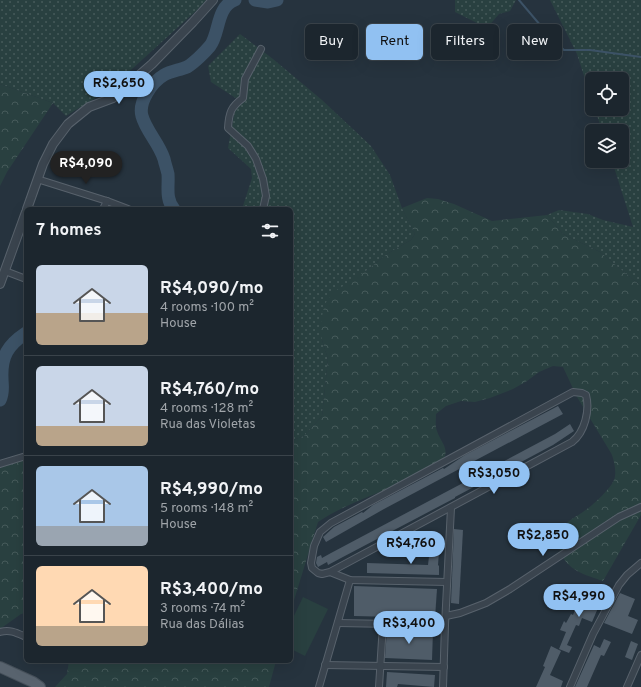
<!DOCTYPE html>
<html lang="en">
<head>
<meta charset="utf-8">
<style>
	:root { --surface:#1c262e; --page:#29323a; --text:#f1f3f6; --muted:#a0a5aa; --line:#3a434a; --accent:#91c1f2 }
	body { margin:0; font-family:Overpass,sans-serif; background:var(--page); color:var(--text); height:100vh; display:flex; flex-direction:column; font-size:15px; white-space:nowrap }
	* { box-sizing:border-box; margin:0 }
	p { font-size:13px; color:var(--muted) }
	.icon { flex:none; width:22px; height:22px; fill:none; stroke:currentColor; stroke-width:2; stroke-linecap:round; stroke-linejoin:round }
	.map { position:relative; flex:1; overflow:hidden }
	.details { position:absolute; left:24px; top:207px; width:269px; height:456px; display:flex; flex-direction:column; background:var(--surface); border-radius:6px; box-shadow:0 4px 16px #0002,0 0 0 1px var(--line) }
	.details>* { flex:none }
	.guide { position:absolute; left:305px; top:24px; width:276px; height:36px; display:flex; gap:8px }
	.buttons { position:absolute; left:585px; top:72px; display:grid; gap:8px }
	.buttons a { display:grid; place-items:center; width:44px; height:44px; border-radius:6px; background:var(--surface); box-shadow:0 4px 16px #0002,0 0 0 1px var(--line); font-size:20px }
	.price { position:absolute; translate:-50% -34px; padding:0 9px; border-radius:14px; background:var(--accent); color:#111; font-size:13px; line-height:26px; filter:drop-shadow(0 1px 2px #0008) }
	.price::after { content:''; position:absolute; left:50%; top:24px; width:12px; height:9px; margin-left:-6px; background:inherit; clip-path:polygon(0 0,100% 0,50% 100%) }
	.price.on { background:#222; color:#fff }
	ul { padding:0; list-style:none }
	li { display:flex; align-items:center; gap:12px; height:100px; padding:0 12px }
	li+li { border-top:1px solid var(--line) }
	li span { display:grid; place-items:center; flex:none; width:112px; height:80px; border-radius:6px; color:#555 }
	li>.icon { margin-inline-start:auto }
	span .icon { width:48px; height:48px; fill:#fffc; stroke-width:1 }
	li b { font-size:17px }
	h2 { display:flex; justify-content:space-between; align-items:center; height:48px; padding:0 12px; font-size:17px }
	.pill { padding:0 14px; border-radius:6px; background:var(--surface); box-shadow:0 4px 16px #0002,0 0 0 1px var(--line); font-size:14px; line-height:36px }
	.pill.on { background:var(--accent); color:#111 }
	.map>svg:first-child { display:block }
</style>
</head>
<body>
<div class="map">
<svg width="641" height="687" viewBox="0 0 641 687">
	<defs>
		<pattern id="grass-dots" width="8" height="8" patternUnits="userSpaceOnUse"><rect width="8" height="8" fill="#294040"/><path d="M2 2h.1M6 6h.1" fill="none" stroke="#465a5a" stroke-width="1.8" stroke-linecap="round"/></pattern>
		<pattern id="forest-crowns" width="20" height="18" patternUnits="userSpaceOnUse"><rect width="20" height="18" fill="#294040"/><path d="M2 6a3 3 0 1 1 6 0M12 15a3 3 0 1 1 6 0" fill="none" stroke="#465a5a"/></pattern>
	</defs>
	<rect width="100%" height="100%" fill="#26333e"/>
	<!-- grass -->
	<g fill="url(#grass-dots)">
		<polygon points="0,0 206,0 197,10 110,89 66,116 53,103 0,84"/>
		<polygon points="455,0 516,0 510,11 499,14 487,28 455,12"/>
		<polygon points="550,0 641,0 641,286 600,252 563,234 547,215 559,210 588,214 603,220 633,227 612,161 622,161 622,131 602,131 595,109 622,109 622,79 592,79 592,101 577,54"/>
		<polygon points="240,34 273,59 322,100 371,146 390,175 402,208 415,234 411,240 387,254 366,271 322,340 328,359 322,416 304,436 291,441 291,209 242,209 252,178 251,169 228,148 237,99 211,82 208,66"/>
	</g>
	<!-- forest -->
	<g fill="url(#forest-crowns)">
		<polygon points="0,84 53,103 7,172 0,186"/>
		<path d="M427,198L438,199L454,204L492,221L547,215L563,234L600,252L641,286V515L603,581C586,575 567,571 560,551C559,546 559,544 559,539C562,521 574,519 587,509C594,504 611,488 614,480C617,473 614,459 611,453L577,397L563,367L553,366L539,372L527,381L513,389L490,398L475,402L461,401L446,406L436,414C436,420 435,426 437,431C441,443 450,448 443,461C428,469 414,477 399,484C372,496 343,505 318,522L291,610V441L304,436L322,416L328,359L322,340L320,328L323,311L327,300L334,292L366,271L387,254L411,240L415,234L402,208Z"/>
		<polygon points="26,454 26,613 21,614 0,629 0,463"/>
		<polygon points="69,661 276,661 269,687 55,687 67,674"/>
	</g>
	<!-- garden -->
	<polygon fill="#294040" points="303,597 328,609 305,656 291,649 291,622"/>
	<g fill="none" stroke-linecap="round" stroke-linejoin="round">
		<!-- stream -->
		<polyline stroke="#3c5266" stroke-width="2" points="519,0 552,39 564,50 590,50 641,57"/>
		<!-- river -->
		<g stroke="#3c5266" stroke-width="13">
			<polyline points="255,0 268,2 277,0"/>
			<path d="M174,209C165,199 169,186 168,174C167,169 165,164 164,159C159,143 146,131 142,116C138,102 152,82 164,75C171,71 180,70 187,67C194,63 205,52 210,46C220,33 216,7 235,0"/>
			<path d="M0,400C4,392 2,386 2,378C1,356 8,345 26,333"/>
		</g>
	</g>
	<!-- building -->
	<g fill="#4f5c68">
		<polygon points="558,406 563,414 546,423 384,509 326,542 323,537 334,527 362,512 363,513 373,505 443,468 444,469 465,455"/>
		<polygon points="570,424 574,431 553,445 455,497 455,498 341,558 328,565 327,562 318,567 316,563 317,557 321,555 322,558 331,553 555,434"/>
		<polygon points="454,529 463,530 459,604 451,603"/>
		<polygon points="431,539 440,539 438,565 439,566 439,575 367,573 367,563 428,565"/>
		<polygon points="354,586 437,589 435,618 354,616"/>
		<polygon points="590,590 599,594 594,606 598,608 592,622 582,618 579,626 576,625 567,645 572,647 569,653 559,649 566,632 560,630 564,621 566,623 571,614 573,615 579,600 585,602"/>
		<polygon points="620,593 635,599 628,616 638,620 632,634 604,623"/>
		<polygon points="387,629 433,631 432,660 385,658"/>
		<polygon points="604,639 611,642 604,656 601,655 587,687 575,687 594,645 600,648"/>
		<polygon points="631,641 638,644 632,660 625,657"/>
		<polygon points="551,646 561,651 550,675 563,681 561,687 536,687 545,667 543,666"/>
		<polygon points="387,672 435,675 434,687 398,684 397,687 386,687"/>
	</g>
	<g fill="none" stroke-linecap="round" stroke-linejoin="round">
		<!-- minor casing -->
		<g stroke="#58626c" stroke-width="8">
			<g id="minor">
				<path d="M261,49L245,79L243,98C231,107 229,112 228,128L248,146L256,159L263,179L266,196L263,209"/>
				<polyline points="37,179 107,201 128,209"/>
				<polyline points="103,209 107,201"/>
				<polyline points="5,271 26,279"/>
				<polyline points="0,464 26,456"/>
				<path d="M330,572L572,442C585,432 590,410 586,395L582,393L573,392L331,523L320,532L314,546L311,563L312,568L318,573L322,574L330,572L350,580L447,582"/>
				<polyline points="446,616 460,613 486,603 510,589 619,517 641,507"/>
				<polyline points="338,623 445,625"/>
				<path d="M0,632C10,629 17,633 26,637"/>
				<polyline points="325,665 444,667"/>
				<polyline points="319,687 350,580"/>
				<polyline points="379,687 383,624"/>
				<polyline points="443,687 445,625 451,508"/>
				<polyline points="570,687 593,634 619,585 627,575 641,563"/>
				<polyline points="627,687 641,655"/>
			</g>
		</g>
		<!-- tertiary casing -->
		<g stroke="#58626c" stroke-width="10">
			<g id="tertiary">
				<polyline points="27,209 43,164 53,144 68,124 89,107 113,98 152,64 193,22 213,0"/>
				<polyline points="0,284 26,212"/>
			</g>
		</g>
		<!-- primary casing -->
		<g stroke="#46505a" stroke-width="12">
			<polyline id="primary" points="0,667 33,682 40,687"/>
		</g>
		<!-- minor -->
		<use href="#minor" stroke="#3a444e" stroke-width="6"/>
		<!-- tertiary -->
		<use href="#tertiary" stroke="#3a444e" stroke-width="8"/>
		<!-- primary -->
		<use href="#primary" stroke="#58636e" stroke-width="10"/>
	</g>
</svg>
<div class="buttons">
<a><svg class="icon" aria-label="locate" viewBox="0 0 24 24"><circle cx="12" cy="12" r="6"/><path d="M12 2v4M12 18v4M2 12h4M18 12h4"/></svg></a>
<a><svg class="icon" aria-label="layers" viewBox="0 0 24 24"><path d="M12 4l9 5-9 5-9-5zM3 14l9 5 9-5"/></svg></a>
</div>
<b class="price" style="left:119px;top:105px">R$2,650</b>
<b class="price on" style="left:86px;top:185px">R$4,090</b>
<b class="price" style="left:494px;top:495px">R$3,050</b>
<b class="price" style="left:543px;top:557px">R$2,850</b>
<b class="price" style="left:411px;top:565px">R$4,760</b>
<b class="price" style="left:579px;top:618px">R$4,990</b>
<b class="price" style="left:409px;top:645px">R$3,400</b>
<div class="guide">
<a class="pill">Buy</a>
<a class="pill on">Rent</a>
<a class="pill">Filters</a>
<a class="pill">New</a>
</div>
<section class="details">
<h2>7 homes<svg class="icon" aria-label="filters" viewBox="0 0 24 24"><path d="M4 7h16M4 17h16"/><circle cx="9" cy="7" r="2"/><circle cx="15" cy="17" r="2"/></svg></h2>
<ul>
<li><span style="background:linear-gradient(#c9d6e8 60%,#b9a48a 0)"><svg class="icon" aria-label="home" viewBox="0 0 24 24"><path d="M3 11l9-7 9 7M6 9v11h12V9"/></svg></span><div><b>R$4,090/mo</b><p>4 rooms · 100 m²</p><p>House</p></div></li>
<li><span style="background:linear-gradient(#c9d6e8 75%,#b9a48a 0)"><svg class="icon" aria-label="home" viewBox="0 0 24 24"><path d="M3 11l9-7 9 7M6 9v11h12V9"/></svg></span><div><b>R$4,760/mo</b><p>4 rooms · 128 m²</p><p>Rua das Violetas</p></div></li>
<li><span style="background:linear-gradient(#a9c7e8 75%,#9aa5b1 0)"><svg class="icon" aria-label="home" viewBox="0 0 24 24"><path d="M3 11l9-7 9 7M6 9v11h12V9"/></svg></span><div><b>R$4,990/mo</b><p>5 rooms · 148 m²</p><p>House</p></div></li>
<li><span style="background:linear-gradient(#ffd9b3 75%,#b9a48a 0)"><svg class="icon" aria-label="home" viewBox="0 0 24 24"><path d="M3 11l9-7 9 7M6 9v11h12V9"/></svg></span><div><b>R$3,400/mo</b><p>3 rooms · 74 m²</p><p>Rua das Dálias</p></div></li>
</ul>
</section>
</div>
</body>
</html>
